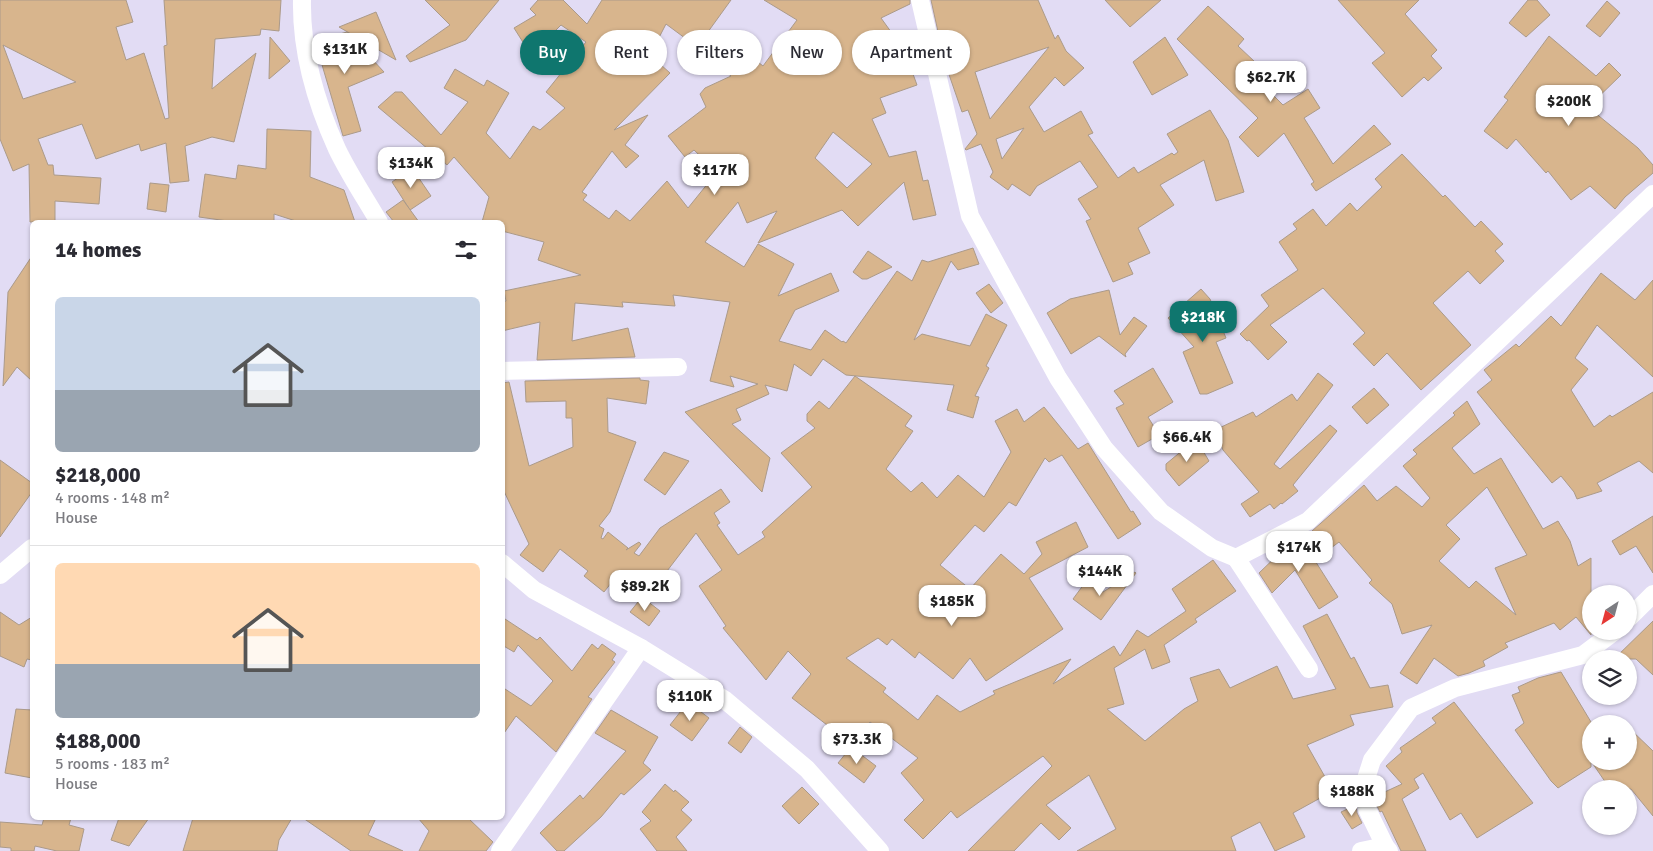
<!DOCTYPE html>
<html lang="en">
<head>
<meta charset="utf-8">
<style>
	:root { --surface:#fff; --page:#f7f7f7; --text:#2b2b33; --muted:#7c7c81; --line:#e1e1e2; --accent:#0f766e }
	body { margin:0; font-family:Signika,sans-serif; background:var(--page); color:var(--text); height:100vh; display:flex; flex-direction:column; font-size:19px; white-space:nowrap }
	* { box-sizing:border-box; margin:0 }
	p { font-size:16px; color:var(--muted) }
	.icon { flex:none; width:28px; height:28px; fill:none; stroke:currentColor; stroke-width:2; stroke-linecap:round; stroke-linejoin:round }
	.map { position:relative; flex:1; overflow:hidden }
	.details { position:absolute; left:30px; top:220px; width:475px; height:600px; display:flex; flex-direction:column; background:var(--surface); border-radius:8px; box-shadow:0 1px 4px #0004 }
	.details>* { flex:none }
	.banner { position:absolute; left:520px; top:30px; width:475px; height:45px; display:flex; gap:10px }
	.needle { width:32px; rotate:216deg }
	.tools { position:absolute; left:1582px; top:585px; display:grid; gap:10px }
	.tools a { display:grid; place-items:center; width:55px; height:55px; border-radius:50%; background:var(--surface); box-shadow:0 1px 4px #0004; font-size:25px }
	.price { position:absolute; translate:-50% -42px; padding:0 11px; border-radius:10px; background:#fff; color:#222; font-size:16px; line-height:32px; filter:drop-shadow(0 1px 2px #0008) }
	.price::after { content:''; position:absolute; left:50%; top:30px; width:15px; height:11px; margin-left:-8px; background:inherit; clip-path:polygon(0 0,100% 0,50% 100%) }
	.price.on { background:var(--accent); color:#fff }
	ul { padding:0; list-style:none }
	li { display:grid; align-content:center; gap:10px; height:265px; padding:0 25px }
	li+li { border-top:1px solid var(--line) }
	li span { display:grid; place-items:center; height:155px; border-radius:8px; color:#555 }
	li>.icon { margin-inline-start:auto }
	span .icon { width:90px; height:90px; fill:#fffc; stroke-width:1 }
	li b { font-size:21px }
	h2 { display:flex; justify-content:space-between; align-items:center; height:60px; padding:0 25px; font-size:21px }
	.tag { padding:0 18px; border-radius:22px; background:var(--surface); box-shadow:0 1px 4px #0004; font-size:18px; line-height:45px }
	.tag.on { background:var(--accent); color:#fff }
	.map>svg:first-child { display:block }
</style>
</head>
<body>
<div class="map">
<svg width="1653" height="851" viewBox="0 0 1653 851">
	<rect width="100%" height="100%" fill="#e2dcf4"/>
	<!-- building -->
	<g fill="#d8b58d" stroke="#ab9a89" fill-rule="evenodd">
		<path d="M0,0H126L133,22L116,27L126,60L144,53L165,119L169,118L164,46L167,45L164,0H281L279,31L261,29L260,35L215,39L212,89L256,53L234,142L212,137L185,146L189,181L170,183L166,143L141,151L139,144L96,159L82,124L38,139L48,165H53L54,175L101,178L99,204L55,201V222H30L29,164L13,171L0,139ZM3,45L76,82L23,99Z"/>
		<polygon points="425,0 499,0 466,40 410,62 406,56 450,25"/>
		<path d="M538,0H563L587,24L602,0H731L697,47L666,24L650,55L670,73L614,130L648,115L625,145L639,156L626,168L612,151L582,192L587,195L583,200L609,219L616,210L630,221L667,181L688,208L717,172L694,150L685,157L668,136L706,107L700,94L705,88L731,76L721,68L739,47L763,66L797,20L764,0H910V4L881,18L920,72L913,74L917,85L880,98L886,113L872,119L889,157L916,151L923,181L928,180L936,215L913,220L904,182L858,226L842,210L758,243L777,211L747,223L738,202L705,242L744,267L758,244L794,264L778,296L831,273L839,291L795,310L779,341L811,350L825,330L842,342L843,341L846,343L897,271L912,281L922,260L928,262L973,248L979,264L958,270L951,261L914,340L922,334L970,346L986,314L1007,325L986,366L989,368L975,396L979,397L973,418L947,410L954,385L846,375L823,359L811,376L794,364L787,391L765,385L769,394L736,409L741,420L732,424L770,458L762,492L685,412L758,384L730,376L734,387L710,381L730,302L673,295L675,306L622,302L623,307L575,303L572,341L628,328L635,357L537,360L540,322L502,331V302L506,301L504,291L581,275L538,260L544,242L502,231V222H482L489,197L454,157L447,165L378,107L395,92H402L441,135L468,102L444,88L455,69L484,86L487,80L509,93L486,133L510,159L533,126L540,130L565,108L546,92L586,42L561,25L554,32L553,31L526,47L514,28L536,15L530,9ZM833,132L872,164L847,188L815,158Z"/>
		<path d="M931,0H1038L1055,39L1058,35L1066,51L1084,68L1064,86L1055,77L1029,107L1044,132L1081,111L1093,133L1088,135L1118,178L1134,167L1138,173L1172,153L1174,155L1178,152L1167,134L1210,110L1228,140L1244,192L1216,201L1204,160L1160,185L1174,205L1138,228L1150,253L1128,263L1133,274L1113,282L1086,221L1091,219L1078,199L1098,187L1080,161L1037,186L1030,196L1012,184L1008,190L990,177L993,172L981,144L966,150L965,149L977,134L968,110L962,112L945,63ZM1049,47L990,119L975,72ZM1024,128L1002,159L996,139Z"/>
		<polygon points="1105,0 1161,0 1130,27"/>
		<polygon points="1338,0 1419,0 1405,14 1437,50 1431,56 1442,68 1428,81 1424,77 1402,97 1372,63 1385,53"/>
		<polygon points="1528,0 1537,0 1550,15 1526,37 1509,23"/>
		<polygon points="1607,1 1620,13 1600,37 1586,26"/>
		<polygon points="1208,6 1244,39 1238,46 1255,62 1249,68 1264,82 1262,84 1283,105 1308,89 1320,108 1304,118 1333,164 1374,125 1391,144 1316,191 1311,184 1314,182 1284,133 1258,157 1239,137 1258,118 1177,39"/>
		<polygon points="376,12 396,60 339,27"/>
		<polygon points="347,32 384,72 348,87 361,131 343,136 315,41"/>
		<polygon points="1549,36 1596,76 1609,63 1621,75 1588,107 1638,148 1653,165 1653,173 1625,197 1615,209 1590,186 1571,200 1548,171 1546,173 1516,139 1507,149 1484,131 1508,100 1504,97"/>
		<polygon points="270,37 290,61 269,79"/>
		<polygon points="1165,37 1188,75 1152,95 1133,62"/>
		<polygon points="267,129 311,131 310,177 344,190 355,222 299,222 274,214 274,222 235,222 199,217 205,174 236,179 238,165 266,169"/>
		<polygon points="1402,154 1443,197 1445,195 1475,227 1481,221 1503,244 1495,251 1504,261 1480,284 1468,271 1433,303 1471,345 1421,390 1387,353 1374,366 1353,344 1365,333 1323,288 1270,325 1287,342 1268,360 1249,340 1247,341 1240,334 1269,306 1261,295 1298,270 1279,242 1297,229 1293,224 1313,209 1326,226 1350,203 1357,211 1382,187 1375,179"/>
		<polygon points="412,168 431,196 410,210 392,182"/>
		<polygon points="150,183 169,185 166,212 147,209"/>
		<polygon points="403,200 419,222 394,222 386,212"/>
		<polygon points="868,251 892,267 867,279 862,279 853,272"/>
		<polygon points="32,256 32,381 17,367 3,386 8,292"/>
		<polygon points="1601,273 1635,300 1653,280 1653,377 1597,325 1575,358 1588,369 1571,390 1594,427 1610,415 1612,417 1653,392 1653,473 1639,461 1597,483 1602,491 1577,499 1574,492 1561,476 1552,483 1477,392 1492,380 1484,370 1516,344 1519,347 1551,316 1561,326"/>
		<polygon points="989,284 1003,303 991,313 976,293"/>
		<polygon points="1201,289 1210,299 1226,338 1216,342 1233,383 1207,394 1200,394 1183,352 1194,347 1168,318"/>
		<polygon points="1109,290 1120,335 1134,317 1147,326 1125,354 1126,357 1099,336 1071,354 1047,313 1070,299"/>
		<polygon points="1153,368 1173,402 1148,417 1159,435 1138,447 1116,408 1124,404 1114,391"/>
		<polygon points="1318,373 1333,385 1274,464 1280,469 1330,425 1337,431 1293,485 1298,491 1282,504 1281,503 1274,509 1270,504 1250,517 1241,504 1259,492 1223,450 1215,430 1253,412 1256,417 1292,394 1297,401"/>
		<polygon points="855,376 912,416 905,426 913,431 886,469 911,492 922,482 937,498 958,475 984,497 1011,452 995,421 1017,409 1024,422 1044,407 1078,449 1088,443 1131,512 1133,511 1141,524 1118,539 1062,455 1049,462 1045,458 1016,506 1009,502 984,532 975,525 940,565 970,589 1001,554 1024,574 1042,554 1036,542 1076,522 1088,547 1029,578 1063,629 986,681 970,658 953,679 919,652 915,658 892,639 887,645 878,638 846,658 886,688 883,692 918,720 937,695 960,712 995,694 993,691 1071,659 1053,684 1114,646 1120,656 1137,630 1148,637 1186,611 1172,589 1213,560 1236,591 1195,619 1197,622 1164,645 1170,662 1152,669 1145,649 1114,668 1124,704 1107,709 1145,741 1184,709 1198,701 1190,678 1219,669 1230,688 1277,666 1293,699 1336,689 1303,626 1327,614 1351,659 1354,657 1370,688 1388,685 1393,707 1350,715 1354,725 1307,745 1333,791 1293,813 1305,837 1275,851 1260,822 1231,837 1236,851 1077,851 1116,829 1089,775 1046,805 1071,828 1059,840 1041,823 1014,851 968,851 1052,766 1043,756 957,818 951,811 923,839 904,820 924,800 901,773 918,758 870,722 853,745 792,698 811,674 788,651 766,680 723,628 726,626 699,586 722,570 696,533 648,596 619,573 604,592 584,576 588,571 560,549 543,572 520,555 529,544 502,487 502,383 509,382 529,466 573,447 572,418 566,418 566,401 526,402 525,381 640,378 640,380 649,381 646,404 607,398 608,432 636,442 610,512 599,526 604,529 601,538 603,539 608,532 628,548 626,550 639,542 641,544 634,553 639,556 660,528 721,489 730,502 714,513 720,523 717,525 738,555 765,537 762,532 812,487 781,453 815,428 807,421 807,414 819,401 829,409"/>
		<polygon points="1374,388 1389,405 1367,424 1352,407"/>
		<path d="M1467,401L1480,424L1452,448L1474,474L1501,458L1543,529L1558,521L1570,541L1578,566L1591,558V635L1576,617L1560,630L1554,623L1505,643L1508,647L1483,661L1485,666L1469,673L1458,676L1434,658L1417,684L1400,673L1432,625L1402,634L1392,604L1369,583L1372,580L1339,542L1331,548L1312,531L1364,485L1377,501L1396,486L1422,507L1430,498L1403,466L1417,454L1413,450L1455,415L1453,413ZM1487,487L1527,555L1495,568L1516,615L1476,581L1469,588L1439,561L1460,539L1446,525Z"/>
		<polygon points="1196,439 1209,461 1179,486 1166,470 1166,464"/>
		<polygon points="664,452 689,461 665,495 644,480"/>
		<polygon points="0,460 32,483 32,492 0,537"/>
		<polygon points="1653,516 1653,573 1636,546 1620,555 1612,541"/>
		<polygon points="1300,537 1338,597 1319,609 1295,570 1272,593 1259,573 1283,550"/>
		<polygon points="1135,572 1136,573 1101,620 1073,599 1087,580 1103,592"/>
		<polygon points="642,597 660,611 649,626 630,612"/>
		<polygon points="0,612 19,625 32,617 32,660 27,659 24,667 0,656"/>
		<polygon points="502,617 537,640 540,637 572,671 592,644 598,649 602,644 616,654 612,660 615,662 588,697 592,699 556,752 516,716 502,736 502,687 531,706 553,681 518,645 514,652 502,645 502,633 504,631 502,629"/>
		<polygon points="1653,621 1653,675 1636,659 1614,659"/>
		<polygon points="1561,672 1591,722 1591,761 1629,761 1629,728 1653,751 1653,816 1631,789 1610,789 1591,761 1591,767 1558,788 1551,781 1515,730 1524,723 1512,695 1520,692 1518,687 1538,678"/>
		<polygon points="688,702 709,718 692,741 670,725"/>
		<polygon points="1454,702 1533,803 1477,838 1461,813 1450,820 1423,773 1414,779 1419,788 1402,799 1426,851 1401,851 1382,811 1380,812 1377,806 1376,796 1402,784 1386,766 1402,752 1400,748 1436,723 1432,718"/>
		<polygon points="16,709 32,710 32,778 5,773"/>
		<polygon points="611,710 658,737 643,763 651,770 624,795 621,793 601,817 564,851 557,851 540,833 580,795 583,799 626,751 595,733"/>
		<polygon points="740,727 752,737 741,753 728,743"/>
		<polygon points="851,747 876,766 864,783 838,763"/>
		<polygon points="665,784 674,792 675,790 689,802 681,810 692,820 676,837 687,851 657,851 640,829 651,821 642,812"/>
		<polygon points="802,787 819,804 799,824 782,806"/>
		<polygon points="1356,805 1357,813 1362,823 1352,829 1341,812"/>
		<polygon points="44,818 71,818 69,825 84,829 79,851 57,851 35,846 34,851 11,851 11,848 0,847 0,822 42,825"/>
		<polygon points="119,818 149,818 129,846 111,840"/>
		<polygon points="193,818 292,818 279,840 277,851 183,851"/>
		<polygon points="303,818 376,818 368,835 403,851 351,851"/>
		<polygon points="418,818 468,818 493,842 486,851 419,851 429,831"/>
	</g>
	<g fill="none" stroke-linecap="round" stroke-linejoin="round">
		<!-- minor -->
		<g stroke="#fff" stroke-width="18">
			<path d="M302,0C301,50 316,103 337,149C349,174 365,198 379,222"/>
			<polyline points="920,0 970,216 1058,378 1104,448 1161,512 1212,548 1236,558 1308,521 1653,194"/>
			<polyline points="502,371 678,367"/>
			<polyline points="1236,558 1309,669"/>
			<polyline points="502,563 534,590 641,648 725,700 807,769 880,851"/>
			<polyline points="0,575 32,548"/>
			<polyline points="1629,618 1653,594"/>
			<polyline points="500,851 641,648"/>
			<polyline points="1361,851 1385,846"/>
			<polyline points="1389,851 1385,846 1367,809 1364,785 1372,760 1411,708 1455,688 1583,655 1615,631"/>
		</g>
	</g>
</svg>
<div class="tools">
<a><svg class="needle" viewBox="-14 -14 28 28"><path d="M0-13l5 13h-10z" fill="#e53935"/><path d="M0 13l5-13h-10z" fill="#7c7c81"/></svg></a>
<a><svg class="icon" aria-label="layers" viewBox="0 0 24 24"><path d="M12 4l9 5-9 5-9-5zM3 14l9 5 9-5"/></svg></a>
<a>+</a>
<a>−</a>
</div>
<b class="price" style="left:345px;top:75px">$131K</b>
<b class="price" style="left:1271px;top:103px">$62.7K</b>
<b class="price" style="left:1569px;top:127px">$200K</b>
<b class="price" style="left:411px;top:189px">$134K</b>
<b class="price" style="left:715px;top:196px">$117K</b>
<b class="price on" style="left:1203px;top:343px">$218K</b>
<b class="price" style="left:1187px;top:463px">$66.4K</b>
<b class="price" style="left:1299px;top:573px">$174K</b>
<b class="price" style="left:1100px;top:597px">$144K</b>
<b class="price" style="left:645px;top:612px">$89.2K</b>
<b class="price" style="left:952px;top:627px">$185K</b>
<b class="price" style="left:690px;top:722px">$110K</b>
<b class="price" style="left:857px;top:765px">$73.3K</b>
<b class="price" style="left:1352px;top:817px">$188K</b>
<div class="banner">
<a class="tag on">Buy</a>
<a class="tag">Rent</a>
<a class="tag">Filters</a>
<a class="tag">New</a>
<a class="tag">Apartment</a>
</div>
<section class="details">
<h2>14 homes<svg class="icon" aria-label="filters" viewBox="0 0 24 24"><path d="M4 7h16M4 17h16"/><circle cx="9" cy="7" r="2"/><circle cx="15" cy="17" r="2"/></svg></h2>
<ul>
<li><span style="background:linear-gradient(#c9d6e8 60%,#9aa5b1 0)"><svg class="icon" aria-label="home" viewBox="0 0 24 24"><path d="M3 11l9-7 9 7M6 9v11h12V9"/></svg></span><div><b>$218,000</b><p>4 rooms · 148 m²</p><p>House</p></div></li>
<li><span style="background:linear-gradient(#ffd9b3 65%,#9aa5b1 0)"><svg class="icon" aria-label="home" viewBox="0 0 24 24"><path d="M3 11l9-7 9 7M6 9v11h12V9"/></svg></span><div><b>$188,000</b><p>5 rooms · 183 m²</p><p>House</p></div></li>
</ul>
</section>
</div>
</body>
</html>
